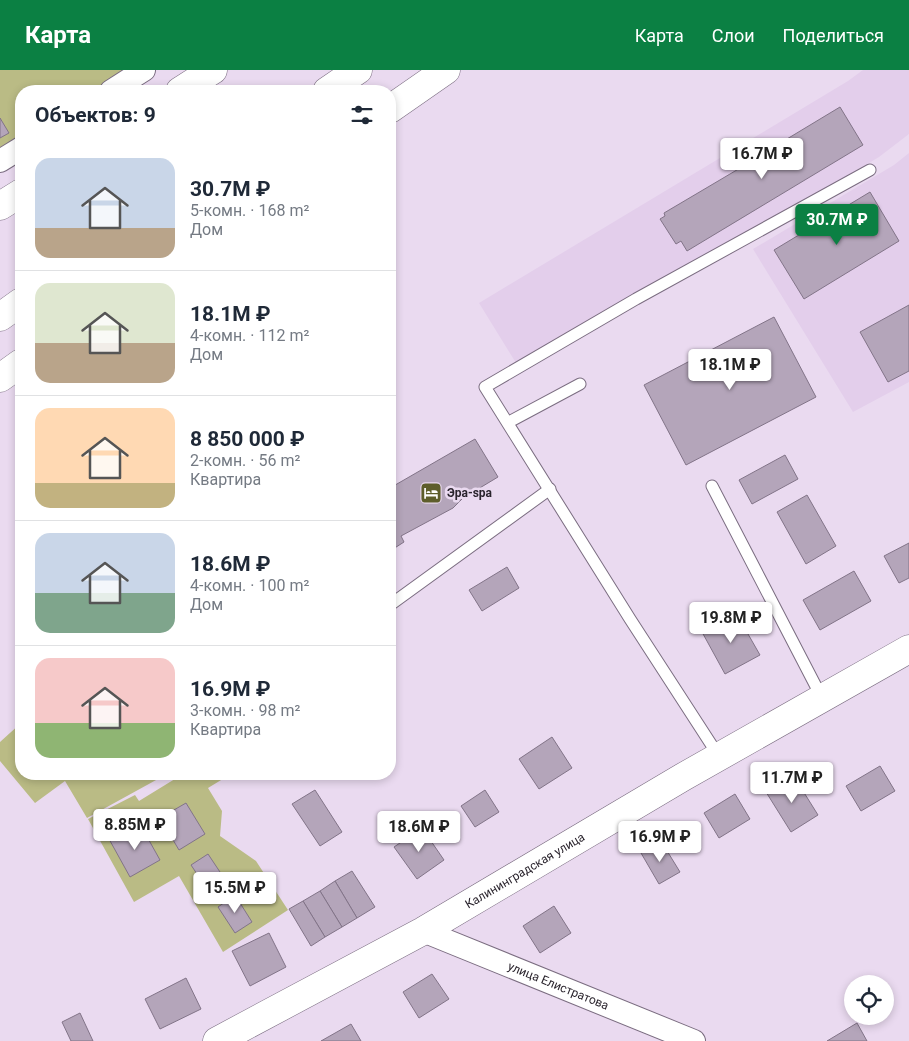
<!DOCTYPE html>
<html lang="ru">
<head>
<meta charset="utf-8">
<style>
	:root { --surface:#fff; --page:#f6f6f7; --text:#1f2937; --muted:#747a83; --line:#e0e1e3; --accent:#0b8043 }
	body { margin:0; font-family:Roboto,sans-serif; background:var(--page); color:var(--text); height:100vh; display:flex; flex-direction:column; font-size:19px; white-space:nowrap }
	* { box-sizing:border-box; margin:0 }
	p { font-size:16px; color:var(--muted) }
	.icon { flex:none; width:28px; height:28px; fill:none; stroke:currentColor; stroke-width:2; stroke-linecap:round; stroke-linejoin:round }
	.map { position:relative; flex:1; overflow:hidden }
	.drawer { position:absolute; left:15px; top:15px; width:381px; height:695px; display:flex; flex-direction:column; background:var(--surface); border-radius:20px; box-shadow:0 2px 8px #0003 }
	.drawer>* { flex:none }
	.controls { position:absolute; left:844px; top:905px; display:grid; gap:10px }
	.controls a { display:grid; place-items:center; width:50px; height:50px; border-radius:50%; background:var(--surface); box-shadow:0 2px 8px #0003; font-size:25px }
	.price { position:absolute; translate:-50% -42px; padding:0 11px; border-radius:5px; background:#fff; color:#222; font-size:16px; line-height:32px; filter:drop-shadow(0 1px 2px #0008) }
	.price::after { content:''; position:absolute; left:50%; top:30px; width:15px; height:11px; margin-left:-8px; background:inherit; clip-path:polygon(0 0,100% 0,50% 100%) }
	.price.on { background:var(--accent); color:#fff }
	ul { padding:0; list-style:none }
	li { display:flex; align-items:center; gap:15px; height:125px; padding:0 20px }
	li+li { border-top:1px solid var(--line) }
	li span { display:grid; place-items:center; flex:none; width:140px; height:100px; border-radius:15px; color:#555 }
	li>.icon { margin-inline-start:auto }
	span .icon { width:60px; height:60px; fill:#fffc; stroke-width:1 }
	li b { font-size:21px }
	h2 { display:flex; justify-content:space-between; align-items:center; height:60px; padding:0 20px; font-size:21px }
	header { display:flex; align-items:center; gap:30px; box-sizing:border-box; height:70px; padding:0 25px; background:var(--accent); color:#fff }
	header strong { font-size:24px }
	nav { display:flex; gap:28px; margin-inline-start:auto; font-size:18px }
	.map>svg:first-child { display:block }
</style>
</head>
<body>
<header>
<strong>Карта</strong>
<nav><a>Карта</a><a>Слои</a><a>Поделиться</a></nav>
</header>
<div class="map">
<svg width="909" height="971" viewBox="0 0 909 971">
	<rect width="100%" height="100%" fill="#eadaf0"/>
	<!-- built -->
	<g fill="#e3ceeb">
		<polygon points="863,0 909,0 909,64 879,87 521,301 479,233 848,11"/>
		<polygon points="909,83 909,312 853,342 753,179 894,95"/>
	</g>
	<!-- green -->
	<g fill="#babb85">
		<polygon points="0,0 133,0 99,21 21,21 21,68 0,84"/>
		<polygon points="21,653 21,704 167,704 87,748 65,711 35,733 0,691 0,672"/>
		<polygon points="183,704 231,704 208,718 222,741 220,766 256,791 288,840 223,882 179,806 134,832 88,749 135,725 139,731"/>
	</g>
	<!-- building -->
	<g fill="#b4a5ba" stroke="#827488">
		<polygon points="840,37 863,75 687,181 681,171 676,174 660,149 665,146 664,143 752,91 750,87 765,78 767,81"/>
		<polygon points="0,48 9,63 0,68"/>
		<polygon points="870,122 899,171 804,229 774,180"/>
		<polygon points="909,235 909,301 888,312 860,262"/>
		<polygon points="774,247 816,327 686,395 644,315"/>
		<polygon points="475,369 498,407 463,428 453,438 401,466 404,472 390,481 390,418"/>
		<polygon points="785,385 798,409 752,434 739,410"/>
		<polygon points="807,425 836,476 806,494 777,442"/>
		<polygon points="909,473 909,508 899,513 884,486"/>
		<polygon points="507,497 519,518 482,541 469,520"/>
		<polygon points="854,501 871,531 820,560 803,530"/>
		<polygon points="736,543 760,585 725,604 702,562"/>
		<polygon points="552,667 572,698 539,719 519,689"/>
		<polygon points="880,696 895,721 861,741 846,716"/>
		<polygon points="793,705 818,745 791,762 766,722"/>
		<polygon points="315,720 342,762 320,776 292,734"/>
		<polygon points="485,720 499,742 475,757 461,736"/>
		<polygon points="735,724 750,749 719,768 704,743"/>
		<polygon points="186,733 205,764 179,780 160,748"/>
		<polygon points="141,756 160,790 130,807 109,769 120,762 122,766"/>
		<polygon points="422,758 444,790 417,809 394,777"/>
		<polygon points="661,771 680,802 659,814 641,783"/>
		<polygon points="208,784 226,811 209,822 191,795"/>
		<polygon points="352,801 375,837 357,848 335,811"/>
		<polygon points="335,811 357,848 342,857 320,821"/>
		<polygon points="320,821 342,857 325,867 303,831"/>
		<polygon points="235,825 252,852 235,863 218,837"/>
		<polygon points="303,831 325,867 311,876 289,839"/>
		<polygon points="554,836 571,863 540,883 523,856"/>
		<polygon points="269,863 286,897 250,916 232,881"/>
		<polygon points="432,904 449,929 419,948 403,922"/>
		<polygon points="186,908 201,939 160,959 145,929"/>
		<polygon points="80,943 93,971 71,971 62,952"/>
		<polygon points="857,953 867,971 827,971"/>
		<polygon points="351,954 361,971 321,971"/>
	</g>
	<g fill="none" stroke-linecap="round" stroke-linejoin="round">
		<!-- lane casing -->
		<g stroke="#7b6d81" stroke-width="13">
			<g id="lane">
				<polyline points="509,352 580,314"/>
				<polyline points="712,416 822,628"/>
				<polyline points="390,535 550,419"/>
				<polyline points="720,688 630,549 485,317 636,229 870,100"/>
			</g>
		</g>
		<!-- street casing -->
		<g stroke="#7b6d81" stroke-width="24">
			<g id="street">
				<polyline points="111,21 144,0"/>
				<polyline points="0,91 21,78"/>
				<path id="s1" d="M423,861L694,971"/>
			</g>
		</g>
		<!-- secondary casing -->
		<g stroke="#7b6d81" stroke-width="29">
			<g id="secondary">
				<polyline points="180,21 213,0"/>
				<polyline points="0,136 21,123"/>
				<path id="s2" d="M217,971L423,861L683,707L909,579"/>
			</g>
		</g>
		<!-- highway casing -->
		<g stroke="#7b6d81" stroke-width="29">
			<g id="highway">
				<polyline points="327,21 358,0"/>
				<polyline points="390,39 446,0"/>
				<polyline points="0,247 21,232"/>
				<polyline points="0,308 21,293"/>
			</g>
		</g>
		<!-- lane -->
		<use href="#lane" stroke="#fff" stroke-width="11"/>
		<!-- street -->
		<use href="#street" stroke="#fff" stroke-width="22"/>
		<!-- secondary -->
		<use href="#secondary" stroke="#fff" stroke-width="28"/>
		<!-- highway -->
		<use href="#highway" stroke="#fff" stroke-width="28"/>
	</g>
	<!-- icons -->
	<defs>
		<g id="hotel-square" transform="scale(1.125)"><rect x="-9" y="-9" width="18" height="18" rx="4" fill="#5e5e2b" stroke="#eadaf0"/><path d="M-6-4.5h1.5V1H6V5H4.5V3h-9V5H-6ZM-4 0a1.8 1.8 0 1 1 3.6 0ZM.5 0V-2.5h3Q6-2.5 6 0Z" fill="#fff"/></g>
	</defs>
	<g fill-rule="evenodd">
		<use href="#hotel-square" x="431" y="423"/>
	</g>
	<g text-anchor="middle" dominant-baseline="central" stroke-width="5" stroke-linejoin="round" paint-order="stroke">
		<!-- poi labels -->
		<g font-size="12" font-weight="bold" fill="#2a242d" stroke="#eadaf0" text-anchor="start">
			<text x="447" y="423">Эра-spa</text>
		</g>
		<!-- street labels -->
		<g font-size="12" fill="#2a242d" stroke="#eadaf0">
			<text stroke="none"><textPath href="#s2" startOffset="352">Калининградская улица</textPath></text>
			<text stroke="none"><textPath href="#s1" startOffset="146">улица Елистратова</textPath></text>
		</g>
	</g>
</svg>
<div class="controls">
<a><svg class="icon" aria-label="locate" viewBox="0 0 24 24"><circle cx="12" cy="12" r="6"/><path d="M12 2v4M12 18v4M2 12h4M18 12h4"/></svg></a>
</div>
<b class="price" style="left:762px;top:110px">16.7M ₽</b>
<b class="price on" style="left:837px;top:176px">30.7M ₽</b>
<b class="price" style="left:730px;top:321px">18.1M ₽</b>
<b class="price" style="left:731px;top:574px">19.8M ₽</b>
<b class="price" style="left:792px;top:734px">11.7M ₽</b>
<b class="price" style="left:135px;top:781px">8.85M ₽</b>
<b class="price" style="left:419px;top:783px">18.6M ₽</b>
<b class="price" style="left:660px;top:793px">16.9M ₽</b>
<b class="price" style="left:235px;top:844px">15.5M ₽</b>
<section class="drawer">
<h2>Объектов: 9<svg class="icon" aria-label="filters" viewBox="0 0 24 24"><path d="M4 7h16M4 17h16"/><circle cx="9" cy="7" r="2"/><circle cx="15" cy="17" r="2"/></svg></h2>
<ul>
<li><span style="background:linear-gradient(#c9d6e8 70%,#b9a48a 0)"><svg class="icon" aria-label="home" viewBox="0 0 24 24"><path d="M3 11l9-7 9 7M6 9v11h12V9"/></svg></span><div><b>30.7M ₽</b><p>5-комн. · 168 m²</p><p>Дом</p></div></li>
<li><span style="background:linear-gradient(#dfe7d0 60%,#b9a48a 0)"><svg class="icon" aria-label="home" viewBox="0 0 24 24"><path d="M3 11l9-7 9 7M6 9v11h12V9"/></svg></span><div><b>18.1M ₽</b><p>4-комн. · 112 m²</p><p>Дом</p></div></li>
<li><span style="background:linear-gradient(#ffd9b3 75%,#c2b280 0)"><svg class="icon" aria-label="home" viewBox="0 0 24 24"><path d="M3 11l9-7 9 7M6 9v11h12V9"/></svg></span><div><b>8 850 000 ₽</b><p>2-комн. · 56 m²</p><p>Квартира</p></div></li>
<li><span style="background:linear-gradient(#c9d6e8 60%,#7fa58c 0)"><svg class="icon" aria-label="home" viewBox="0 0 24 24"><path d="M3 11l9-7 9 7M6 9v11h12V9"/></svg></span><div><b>18.6M ₽</b><p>4-комн. · 100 m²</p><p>Дом</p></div></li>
<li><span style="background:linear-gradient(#f6c9c9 65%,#8fb573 0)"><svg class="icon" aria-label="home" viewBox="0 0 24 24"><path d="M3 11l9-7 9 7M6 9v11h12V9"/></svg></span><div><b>16.9M ₽</b><p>3-комн. · 98 m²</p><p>Квартира</p></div></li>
</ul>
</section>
</div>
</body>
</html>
